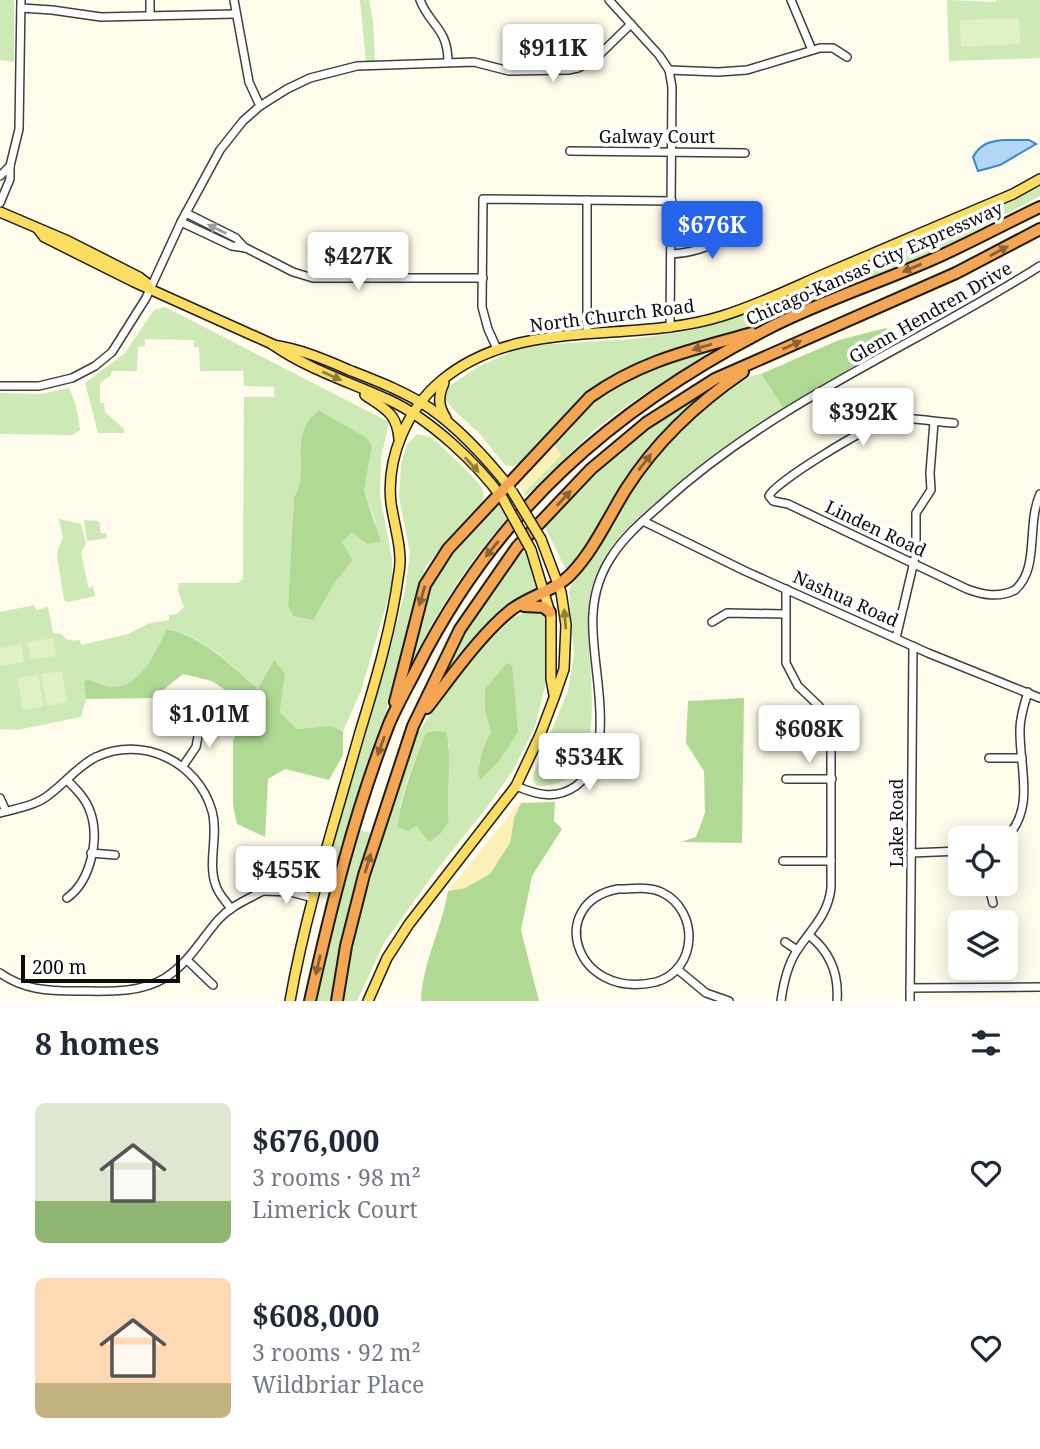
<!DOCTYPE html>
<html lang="en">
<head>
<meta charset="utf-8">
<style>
	:root { --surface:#fff; --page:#f2f2f3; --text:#1f2937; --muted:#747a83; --accent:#2563eb }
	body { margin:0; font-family:"Noto Serif",serif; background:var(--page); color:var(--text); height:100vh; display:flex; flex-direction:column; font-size:26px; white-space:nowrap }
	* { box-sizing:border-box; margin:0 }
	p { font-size:23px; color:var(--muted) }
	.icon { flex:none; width:38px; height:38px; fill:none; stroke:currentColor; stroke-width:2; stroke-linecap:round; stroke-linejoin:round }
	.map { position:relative; height:1001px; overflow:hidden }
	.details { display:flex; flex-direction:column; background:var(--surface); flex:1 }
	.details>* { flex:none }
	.tools { position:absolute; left:948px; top:826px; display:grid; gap:14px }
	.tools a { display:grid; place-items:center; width:70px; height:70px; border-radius:10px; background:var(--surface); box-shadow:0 4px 18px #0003; font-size:35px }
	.scale { position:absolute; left:21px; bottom:18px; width:159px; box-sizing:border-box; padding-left:7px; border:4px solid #0c0c0c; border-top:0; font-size:19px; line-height:24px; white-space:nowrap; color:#0c0c0c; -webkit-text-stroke:5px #fff; paint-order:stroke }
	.price { position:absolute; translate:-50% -60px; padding:0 16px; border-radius:7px; background:#fff; color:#222; font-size:23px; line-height:46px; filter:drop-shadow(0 2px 4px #0008) }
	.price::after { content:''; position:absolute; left:50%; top:42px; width:21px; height:16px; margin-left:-10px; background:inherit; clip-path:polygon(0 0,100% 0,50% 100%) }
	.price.on { background:var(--accent); color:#fff }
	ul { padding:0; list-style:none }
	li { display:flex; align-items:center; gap:21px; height:175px; padding:0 35px }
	li span { display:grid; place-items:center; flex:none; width:196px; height:140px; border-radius:10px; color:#555 }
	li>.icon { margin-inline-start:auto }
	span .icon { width:84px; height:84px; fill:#fffc; stroke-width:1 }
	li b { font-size:30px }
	h2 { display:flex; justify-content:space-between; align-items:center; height:84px; padding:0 35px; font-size:30px }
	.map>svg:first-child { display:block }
</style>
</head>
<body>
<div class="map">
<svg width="1040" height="1001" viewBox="0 0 1040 1001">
	<rect width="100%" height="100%" fill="#fffceb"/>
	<!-- green -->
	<g fill="#cde9b5" fill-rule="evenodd">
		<polygon points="0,0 14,0 14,62 0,60"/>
		<polygon points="360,0 369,0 373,20 375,62 366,62"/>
		<polygon points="947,0 996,2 996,0 1040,0 1040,58 949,61"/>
		<polygon points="1040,183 1040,196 922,259 754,328 692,347 606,380 576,403 520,462 513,466 505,465 479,433 453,409 443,397 446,389 454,383 478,367 518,349 539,345 633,339 688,331 737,315 999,205"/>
		<path d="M165,307L389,422L381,458L380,496L392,558V585L361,691L343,731L331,726L297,729L280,712L285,673L274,661L258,689C233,666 203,636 168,629C159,645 143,682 123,686C110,689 97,685 84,683L86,699L81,717L17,730L0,729V612L35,605L36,610L48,607L53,633L62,634C66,641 71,641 80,640L81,645L128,634L150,623L169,620V615L177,614L184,607L178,591L179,583H238L243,579L244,397H274V387L244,386L243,371H200L199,347H194V340L145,339V346L138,347L137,371H112L111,375L100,383V403H104L105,412L124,429V433H98L85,383L125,353L154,310ZM317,410L367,438L372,446L364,491L376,523L352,531L342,542L353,560L335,581L288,605L294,497C308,475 294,447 306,424C309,419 314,414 317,410Z"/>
		<polygon points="715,348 632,402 593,431 526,496 524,493 561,455 554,444 598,396 630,375"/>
		<path d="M761,374L784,409C756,430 727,451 698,472C654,504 605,535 591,591C577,643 625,788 537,786L533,780L534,773L568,691L574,655L569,592L572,581L596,549L649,465L668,444L698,412L751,376Z"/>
		<polygon points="720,384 655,444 627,477 576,562 566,570 544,525 598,472 656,424"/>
		<polygon points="69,388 76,405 80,430 72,435 0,434 0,393 41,394"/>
		<polygon points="417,434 433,438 474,478 482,488 484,498 481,506 445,543 426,566 417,593 386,712 329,883 321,881 384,672 405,591 410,553 399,497 401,465 407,444"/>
		<path d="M495,505H499L508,518C468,561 437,612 411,664L425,594L449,554Z"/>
		<polygon points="59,519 81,524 86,544 81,552 88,586 90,588 93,585 95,596 68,602 64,600 57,556 58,549 63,538"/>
		<polygon points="84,520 99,521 101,533 106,533 107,538 87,541"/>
		<path d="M526,551L538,589L494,617L438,683C461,637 489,593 522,553Z"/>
		<path d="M528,611L544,616L547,621L549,639L546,682L535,727L513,770L488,806L435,872L384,943L357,1001H342L356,927L414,739L440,699L483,646L513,618ZM426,734L449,743L446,801L449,821L429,842L400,807L407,780Z"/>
		<polygon points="358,830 371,833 346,925 332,1001 315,1001 332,921"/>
	</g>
	<!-- forest -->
	<g fill="#b0da94">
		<polygon points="886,328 897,334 890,344 784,409 761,374 839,340"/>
		<path d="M318,410L367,438L372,446L364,491L381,542L367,544L352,532L342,542L353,560L335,582L313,620L293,616L288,605L294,497C308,475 294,447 306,424C309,419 314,414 318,410Z"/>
		<path d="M167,629C202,636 232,666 258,689L274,660L285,673L280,712L297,729L331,726L343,731V755L329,780L285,769L268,779L265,837L237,824L233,805V740L243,717L234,696L212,681L183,674L153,698L86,699L84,683L87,679C95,682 105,687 113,687C142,687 156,650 167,629Z"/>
		<polygon points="507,663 512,665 518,732 499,761 480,780 478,772 483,749 491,732 485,710 485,689"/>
		<polygon points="744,698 742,843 681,842 696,837 705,813 704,771 686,743 688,701"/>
		<path d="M435,731L446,732C453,757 445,793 449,821L441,833L429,842L416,826L408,831L398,827C401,793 414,764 426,733Z"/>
		<path d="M555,802L554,821L562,829L532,876L521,930L539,1001H421C422,964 442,928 448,891L465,888L510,843L514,817L521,803Z"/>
	</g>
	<!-- sand -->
	<g fill="#fbf0b8">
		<polygon points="554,444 561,455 524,493 517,481"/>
		<polygon points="519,803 521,803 514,817 510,843 490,874 465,888 448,891"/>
	</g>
	<!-- pitch -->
	<g fill="#e0f0c7">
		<polygon points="1019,18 1020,44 961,47 960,20"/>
		<polygon points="53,638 56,656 31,660 27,642"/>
		<polygon points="21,644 24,662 0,666 0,648"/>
		<polygon points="62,671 67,702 47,706 41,674"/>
		<polygon points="38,675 44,706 23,710 17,678"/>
	</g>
	<!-- water -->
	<path fill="#b0d8f6" stroke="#3689ce" stroke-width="2" d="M1004,140H1029L1036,144L1000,165L978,171L973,157C980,144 990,141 1004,140Z"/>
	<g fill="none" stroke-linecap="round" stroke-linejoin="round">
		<!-- minor casing -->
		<g stroke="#3f3f3f" stroke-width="10">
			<g id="minor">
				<polyline points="234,0 249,82 260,106"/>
				<path d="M420,0C430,26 448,28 448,62"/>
				<polyline points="609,0 659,55 669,70 672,87 670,328"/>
				<polyline points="791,0 812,50"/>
				<polyline points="21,8 52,10 101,17 235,14"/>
				<polyline points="150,16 150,0"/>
				<polyline points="669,70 718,72 747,70 820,48 833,48 847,57"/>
				<polyline points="570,151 745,153"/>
				<polyline points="0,176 10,166"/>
				<polyline points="0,203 10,179 10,166 19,129 21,0"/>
				<polyline points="186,213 236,238 245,248"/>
				<polyline points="181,222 232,246 246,248 293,272 313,278 483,278"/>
				<path d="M671,254C698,253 717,243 740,230"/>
				<polyline points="587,334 587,200"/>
				<polyline points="497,349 488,329 482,307 483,199 672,201"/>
				<polyline points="0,386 39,386 72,378 95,366 112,352 146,298 181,222 220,150 243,121 260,106 287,89 310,78 357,66 474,62 509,71 568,70 578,68 595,59 631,24"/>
				<path d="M954,423C933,422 909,416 888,420C871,424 773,483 769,496L773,501L788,504L967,589C983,595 999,598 1015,590C1040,568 1026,526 1040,494"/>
				<polyline points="643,521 745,571 928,653 1040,698"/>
				<polyline points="712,622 727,613 785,614"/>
				<polyline points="896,638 916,553 916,513 931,490 930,473 934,422"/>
				<polyline points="989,758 1022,758"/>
				<polyline points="183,766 196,747 201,720"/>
				<polyline points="786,779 832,779"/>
				<path d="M67,780C76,789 86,799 90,811C100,838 91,881 67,898"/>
				<path d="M516,786C537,795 556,800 576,786C621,752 589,663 593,614C594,595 600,575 610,559C624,536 645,519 664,502C774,402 916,345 1040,266"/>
				<polyline points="0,798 6,811"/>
				<path d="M0,813C17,808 36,806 50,794C66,782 78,766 96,757C143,735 198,762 212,811C219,836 207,862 216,886C219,895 226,901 231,909"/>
				<path d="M1006,838C1036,808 1019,767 1020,729C1020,717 1024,705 1028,692"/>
				<polyline points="91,853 115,855"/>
				<polyline points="911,853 961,851"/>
				<polyline points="783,861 831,861"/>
				<polyline points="988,884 993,903"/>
				<path d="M618,889C631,889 649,886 661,892C700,910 698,970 656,982C573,1001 546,902 618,889Z"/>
				<polyline points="264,891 291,892 313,898"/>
				<path d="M810,936C831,953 839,974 837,1001"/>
				<polyline points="785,942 797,950"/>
				<polyline points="187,960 213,985"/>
				<polyline points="677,969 706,993 729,1001"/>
				<path d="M0,973C24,990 48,991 76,991C107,991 138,994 165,978C189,963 201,939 219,919C229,908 242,902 255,895C283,881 284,880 315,889"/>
				<polyline points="910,988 1040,987"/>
				<path d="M781,1001C783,986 788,965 796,952C810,930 828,916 831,888V741L826,721L819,706L798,686L786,663V589"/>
				<polyline points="910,1001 913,646"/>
			</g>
		</g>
		<!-- major casing -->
		<g stroke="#1d1d1d" stroke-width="12">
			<g id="major">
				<polyline points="0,212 68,241 139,277 148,284"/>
				<path d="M38,229L44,237L134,282L272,344C307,369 350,382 389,400C430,419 477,463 503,499"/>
				<path d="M273,345C300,349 324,359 349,370C377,381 406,392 431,409C462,431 487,459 510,488"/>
				<path d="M444,383C438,396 438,406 446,418"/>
				<path d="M365,395C385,409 397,413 399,439"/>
				<polyline points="531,550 551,616 551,679 554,695"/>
				<path d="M290,1001C306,910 335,821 360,732C376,680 392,626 399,572C403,551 394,525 391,503C386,458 407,409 442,380C521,315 630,345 722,316C758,305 792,288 827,273C889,247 951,220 1013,194L1040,179"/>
				<polyline points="368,1001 387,958 409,924 516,786 540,735 554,698 564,669 566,625 561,592 541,539"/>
			</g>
		</g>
		<!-- highway casing -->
		<g stroke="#1d1d1d" stroke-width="14">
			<g id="highway">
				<polyline points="524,606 543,607 550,612"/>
				<path d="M395,702L425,585L448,549L590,397C642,360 692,350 752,333"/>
				<path d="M427,708C451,677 480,635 511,610C529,596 555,591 571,574C594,550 608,518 626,489C656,442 696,404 743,372"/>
				<path d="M310,1001C331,907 354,814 389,724C397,705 408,686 417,668C496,511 612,409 767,329C817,303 878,283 931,260C968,244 1004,224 1040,207"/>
				<polyline points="337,1001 346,946 364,875 413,726 460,629 517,547 591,469 646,423 715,379 956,273 1040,229"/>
			</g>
		</g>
		<!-- minor -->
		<use href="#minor" stroke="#fff" stroke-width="7"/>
		<!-- major -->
		<use href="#major" stroke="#fadd61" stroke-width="9"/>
		<!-- highway -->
		<use href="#highway" stroke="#f5a653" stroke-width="10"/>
		<!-- major-bridge casing -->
		<g stroke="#1d1d1d" stroke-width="12" stroke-linecap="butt">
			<g id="major-bridge">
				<polyline points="512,491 541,539"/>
				<polyline points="504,501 531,550"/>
			</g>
		</g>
		<!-- major-bridge -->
		<use href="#major-bridge" stroke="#fadd61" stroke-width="9"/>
	</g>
	<!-- one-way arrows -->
	<defs><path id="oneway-solid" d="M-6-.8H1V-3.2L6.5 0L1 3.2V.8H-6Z" transform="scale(1.75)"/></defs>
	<use fill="#9e9e9e" href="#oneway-solid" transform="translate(217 229) rotate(-154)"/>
	<g fill="#8c6133">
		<use href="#oneway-solid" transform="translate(999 251) rotate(-28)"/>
		<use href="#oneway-solid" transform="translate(912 268) rotate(157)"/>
		<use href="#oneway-solid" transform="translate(792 345) rotate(-24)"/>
		<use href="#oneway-solid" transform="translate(702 347) rotate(164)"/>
		<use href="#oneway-solid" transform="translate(645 462) rotate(-52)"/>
		<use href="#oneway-solid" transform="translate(564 498) rotate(-47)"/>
		<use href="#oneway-solid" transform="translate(492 549) rotate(129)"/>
		<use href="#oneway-solid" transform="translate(422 596) rotate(106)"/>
		<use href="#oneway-solid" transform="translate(381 746) rotate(110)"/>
		<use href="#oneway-solid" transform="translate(368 863) rotate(-73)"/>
		<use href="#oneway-solid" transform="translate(318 965) rotate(103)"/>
	</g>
	<g fill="#8f7f3b">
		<use href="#oneway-solid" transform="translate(332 376) rotate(24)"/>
		<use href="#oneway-solid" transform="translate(472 465) rotate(47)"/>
		<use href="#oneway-solid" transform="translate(565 619) rotate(-95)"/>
	</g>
	<g text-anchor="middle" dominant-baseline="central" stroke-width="7" stroke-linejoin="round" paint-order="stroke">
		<!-- street labels -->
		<g font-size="18" fill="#0c0c0c" stroke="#fff">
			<text x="657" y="136">Galway Court</text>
			<text transform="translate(874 263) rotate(-24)">Chicago-Kansas City Expressway</text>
			<text transform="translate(930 312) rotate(-30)">Glenn Hendren Drive</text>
			<text transform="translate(612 315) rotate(-7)">North Church Road</text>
			<text transform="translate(876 528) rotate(25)">Linden Road</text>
			<text transform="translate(846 598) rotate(24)">Nashua Road</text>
			<text transform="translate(896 823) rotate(-90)">Lake Road</text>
		</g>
	</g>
</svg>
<div class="tools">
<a><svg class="icon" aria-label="locate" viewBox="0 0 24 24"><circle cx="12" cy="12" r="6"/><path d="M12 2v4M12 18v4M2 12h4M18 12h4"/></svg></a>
<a><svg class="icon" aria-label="layers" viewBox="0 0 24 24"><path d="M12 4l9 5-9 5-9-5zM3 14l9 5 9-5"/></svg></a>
</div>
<div class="scale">200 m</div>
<b class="price" style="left:553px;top:84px">$911K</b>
<b class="price on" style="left:712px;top:261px">$676K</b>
<b class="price" style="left:358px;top:292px">$427K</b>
<b class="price" style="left:863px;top:448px">$392K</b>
<b class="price" style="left:209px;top:750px">$1.01M</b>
<b class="price" style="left:809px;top:765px">$608K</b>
<b class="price" style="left:589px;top:793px">$534K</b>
<b class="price" style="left:286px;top:906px">$455K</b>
</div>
<section class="details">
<h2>8 homes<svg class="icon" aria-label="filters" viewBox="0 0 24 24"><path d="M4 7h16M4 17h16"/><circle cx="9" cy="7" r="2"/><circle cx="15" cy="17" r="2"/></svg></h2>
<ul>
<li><span style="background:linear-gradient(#dfe7d0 70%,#8fb573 0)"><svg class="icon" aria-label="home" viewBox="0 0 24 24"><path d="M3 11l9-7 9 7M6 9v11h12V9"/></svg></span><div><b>$676,000</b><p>3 rooms · 98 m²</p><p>Limerick Court</p></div><svg class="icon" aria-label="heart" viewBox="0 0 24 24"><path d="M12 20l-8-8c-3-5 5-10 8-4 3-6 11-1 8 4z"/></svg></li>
<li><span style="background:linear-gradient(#ffd9b3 75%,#c2b280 0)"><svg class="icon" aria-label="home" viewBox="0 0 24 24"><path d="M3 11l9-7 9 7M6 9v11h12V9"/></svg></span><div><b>$608,000</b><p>3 rooms · 92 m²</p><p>Wildbriar Place</p></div><svg class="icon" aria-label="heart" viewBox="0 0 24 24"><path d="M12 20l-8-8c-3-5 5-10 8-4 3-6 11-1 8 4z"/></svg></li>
</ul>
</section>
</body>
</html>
